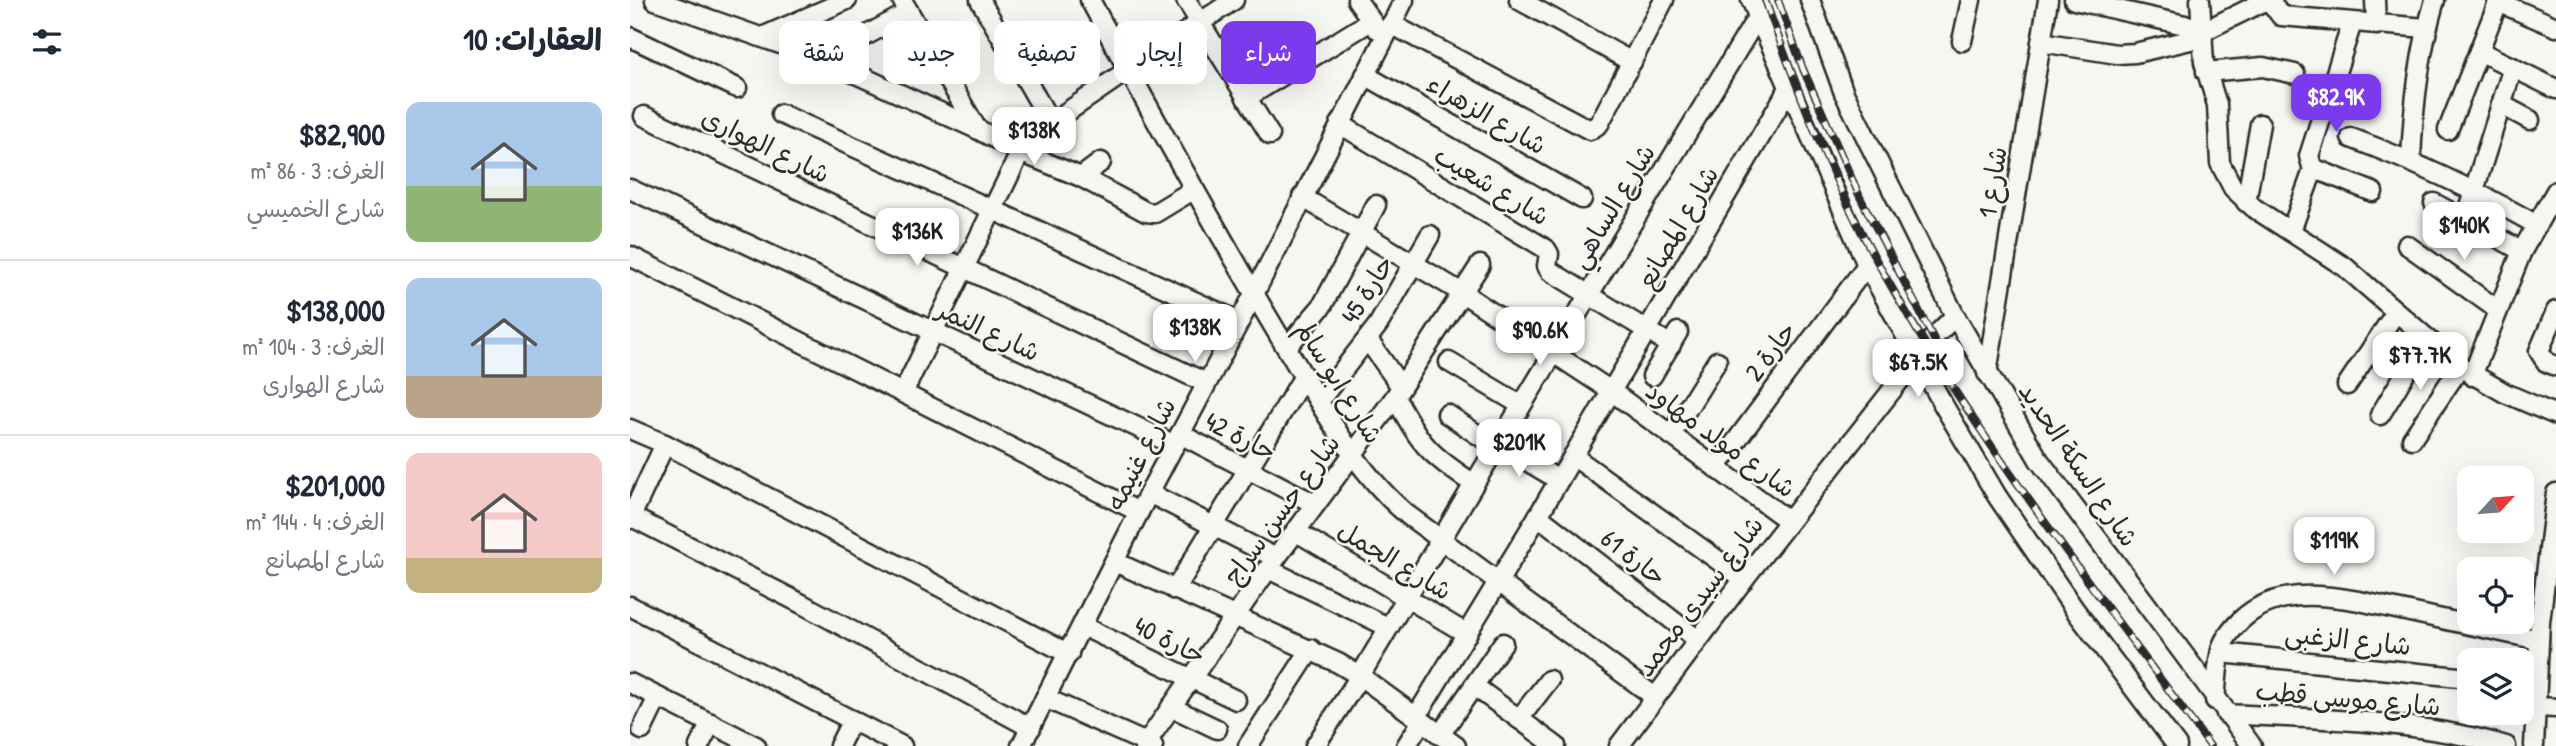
<!DOCTYPE html>
<html lang="ar">
<head>
<meta charset="utf-8">
<style>
	:root { --surface:#fff; --page:#f6f6f7; --text:#1f2937; --muted:#747a83; --line:#e0e1e3; --accent:#7c3aed }
	body { margin:0; font-family:"Patrick Hand","Playpen Sans Arabic",sans-serif; background:var(--page); color:var(--text); direction:rtl; height:100vh; display:flex; flex-direction:column; font-size:26px; white-space:nowrap }
	* { box-sizing:border-box; margin:0 }
	p { font-size:23px; color:var(--muted) }
	.icon { flex:none; width:38px; height:38px; fill:none; stroke:currentColor; stroke-width:2; stroke-linecap:round; stroke-linejoin:round }
	.map { position:relative; flex:1; overflow:hidden; direction:ltr }
	.panel { display:flex; flex-direction:column; background:var(--surface); width:630px }
	.panel>* { flex:none }
	.guide { position:absolute; left:21px; top:21px; width:665px; height:63px; direction:rtl; display:flex; gap:14px }
	.needle { width:46px; rotate:64deg }
	.fabs { position:absolute; left:1827px; top:466px; display:grid; gap:14px }
	.fabs a { display:grid; place-items:center; width:77px; height:77px; border-radius:14px; background:var(--surface); box-shadow:0 7px 28px #0002; font-size:35px }
	.price { position:absolute; translate:-50% -60px; padding:0 16px; border-radius:14px; background:#fff; color:#222; font-size:23px; line-height:46px; filter:drop-shadow(0 2px 4px #0008) }
	.price::after { content:''; position:absolute; left:50%; top:42px; width:21px; height:16px; margin-left:-10px; background:inherit; clip-path:polygon(0 0,100% 0,50% 100%) }
	.price.current { background:var(--accent); color:#fff }
	ul { padding:0; list-style:none }
	li { display:flex; align-items:center; gap:21px; height:175px; padding:0 28px }
	li+li { border-top:2px solid var(--line) }
	li span { display:grid; place-items:center; flex:none; width:196px; height:140px; border-radius:14px; color:#555 }
	li>.icon { margin-inline-start:auto }
	span .icon { width:84px; height:84px; fill:#fffc; stroke-width:1 }
	li b { font-size:30px }
	h2 { display:flex; justify-content:space-between; align-items:center; height:84px; padding:0 28px; font-size:30px }
	.chip { padding:0 24px; border-radius:14px; background:var(--surface); box-shadow:0 7px 28px #0002; font-size:24px; line-height:63px }
	.chip.current { background:var(--accent); color:#fff }
	main { display:flex; flex:1; min-height:0 }
	.map>svg:first-child { display:block }
</style>
</head>
<body>
<main>
<div class="map">
<svg width="1926" height="746" viewBox="0 0 1926 746">
	<rect width="100%" height="100%" fill="#f6f6f2"/>
	<filter id="ink" filterUnits="userSpaceOnUse"><feTurbulence type="fractalNoise" baseFrequency=".0143" numOctaves="2"/><feDisplacementMap in="SourceGraphic" scale="14" xChannelSelector="R" yChannelSelector="G"/><feConvolveMatrix kernelMatrix="1 2 1 2 8 2 1 2 1" color-interpolation-filters="sRGB"/></filter>
	<g filter="url(#ink)">
		<g fill="none" stroke-linecap="round" stroke-linejoin="round">
			<!-- street casing -->
			<g stroke="#2b2b2b" stroke-width="23">
				<g id="street">
					<polyline points="25,0 193,59 347,129 390,152 451,177 516,212 525,213 563,190"/>
					<polyline points="272,0 347,129"/>
					<polyline points="350,0 421,123"/>
					<path d="M460,0C523,116 586,231 654,344C690,402 725,472 779,516L1025,697"/>
					<polyline points="556,0 640,135"/>
					<polyline points="727,0 747,29"/>
					<polyline points="889,0 1002,62"/>
					<polyline points="1121,0 1237,265 1314,406 1367,496 1445,610 1547,746"/>
					<polyline points="1180,0 1214,93 1325,316 1409,460 1622,746"/>
					<polyline points="1444,0 1555,25 1580,28 1637,0"/>
					<polyline points="1570,0 1574,62 1587,105 1590,163 1603,188 1624,208 1715,267 1830,367 1875,393 1926,415"/>
					<polyline points="1639,0 1651,16 1796,28"/>
					<polyline points="1745,0 1746,25"/>
					<polyline points="1868,2 1926,27"/>
					<polyline points="761,24 960,130 969,124 1034,0"/>
					<polyline points="0,37 107,88"/>
					<polyline points="132,37 217,0"/>
					<polyline points="1332,41 1341,0"/>
					<polyline points="1411,42 1487,54 1505,53 1573,37"/>
					<polyline points="1849,51 1926,89"/>
					<polyline points="193,59 279,12"/>
					<polyline points="1576,72 1633,67 1665,74"/>
					<polyline points="735,75 952,199"/>
					<polyline points="616,98 741,21"/>
					<polyline points="1872,105 1900,120"/>
					<polyline points="151,114 608,321"/>
					<polyline points="14,116 576,383"/>
					<polyline points="710,124 916,249 919,254 917,266 920,271 1041,345"/>
					<polyline points="1818,130 1869,0"/>
					<path d="M1721,138C1788,163 1845,190 1907,225"/>
					<path d="M1781,161C1783,105 1789,53 1805,0"/>
					<polyline points="1683,168 1743,192"/>
					<polyline points="451,177 471,162"/>
					<polyline points="0,189 545,445"/>
					<polyline points="672,197 834,294 981,391 1159,521"/>
					<polyline points="1616,202 1630,124"/>
					<polyline points="1804,203 1892,251"/>
					<polyline points="1835,219 1883,67"/>
					<polyline points="1661,231 1683,170 1679,156 1722,23"/>
					<polyline points="1777,245 1868,310"/>
					<polyline points="0,256 509,512"/>
					<polyline points="1926,311 1909,351 1916,362 1926,366"/>
					<polyline points="738,340 771,387"/>
					<polyline points="657,347 692,306 746,205"/>
					<polyline points="819,362 891,405"/>
					<polyline points="1357,373 1418,0"/>
					<polyline points="1022,376 1048,332"/>
					<polyline points="1842,376 1892,251 1926,191"/>
					<polyline points="1717,385 1766,312"/>
					<polyline points="273,393 394,145 421,123 498,70 604,0"/>
					<path d="M765,397C791,445 798,454 844,484"/>
					<polyline points="689,401 748,325 800,235"/>
					<polyline points="817,414 866,447"/>
					<polyline points="1750,415 1797,338"/>
					<polyline points="0,429 35,444 439,654"/>
					<polyline points="550,434 685,504"/>
					<polyline points="1041,435 1087,361"/>
					<polyline points="1782,439 1830,367"/>
					<polyline points="868,444 929,480"/>
					<polyline points="943,456 1114,579"/>
					<polyline points="1086,468 1237,265"/>
					<polyline points="519,493 646,558"/>
					<polyline points="0,516 174,605 401,728"/>
					<polyline points="908,516 1068,640"/>
					<polyline points="0,519 35,444"/>
					<polyline points="665,531 837,634"/>
					<polyline points="485,562 708,663 730,676 826,746"/>
					<polyline points="638,569 758,627"/>
					<polyline points="545,590 674,376"/>
					<polyline points="0,606 272,746"/>
					<polyline points="452,626 606,700"/>
					<polyline points="1591,653 1839,678"/>
					<polyline points="0,683 126,746"/>
					<polyline points="844,686 926,746"/>
					<polyline points="415,698 523,746"/>
					<path d="M1585,700C1587,683 1587,663 1592,646C1596,636 1604,627 1611,620C1644,589 1688,594 1729,601L1909,640"/>
					<polyline points="541,707 587,729"/>
					<polyline points="1906,707 1926,708"/>
					<path d="M1596,714C1689,719 1786,720 1876,746"/>
					<polyline points="786,717 908,516 1159,88"/>
					<polyline points="889,719 919,680"/>
					<polyline points="12,730 28,697"/>
					<polyline points="810,735 873,643"/>
					<polyline points="69,746 81,723"/>
					<polyline points="209,746 222,720"/>
					<polyline points="391,746 509,512 624,294 774,0"/>
					<polyline points="514,746 638,569 765,397 850,265"/>
					<polyline points="618,746 681,649"/>
					<polyline points="685,746 730,676 844,484 1128,16"/>
					<polyline points="776,746 792,721"/>
					<polyline points="989,746 1114,579 1303,338 1325,316"/>
					<polyline points="1904,746 1910,622 1926,493"/>
				</g>
			</g>
			<!-- street -->
			<use href="#street" stroke="#f6f6f2" stroke-width="18"/>
			<!-- rail casing -->
			<g stroke="#2b2b2b" stroke-width="8">
				<g id="rail">
					<path d="M1135,0C1168,92 1204,186 1253,272C1347,440 1466,591 1580,746"/>
					<polyline points="1148,0 1173,69 1230,197 1309,349"/>
				</g>
			</g>
			<!-- rail -->
			<use href="#rail" stroke="#f6f6f2" stroke-width="5" stroke-dasharray="16" stroke-linecap="butt"/>
		</g>
	</g>
	<g text-anchor="middle" dominant-baseline="central" stroke-width="5" stroke-linejoin="round" paint-order="stroke">
		<!-- street labels -->
		<g font-size="26" fill="#2b2b2b" stroke="#f6f6f2">
			<text transform="translate(857 114) rotate(30)">شارع الزهراء</text>
			<text transform="translate(136 145) rotate(26)">شارع الهوارى</text>
			<text transform="translate(1362 182) rotate(-81)">شارع 1</text>
			<text transform="translate(862 185) rotate(31)">شارع شعيب</text>
			<text transform="translate(982 206) rotate(-59)">شارع الساهي</text>
			<text transform="translate(1047 227) rotate(-60)">شارع المصانع</text>
			<text transform="translate(737 289) rotate(-58)">حارة 45</text>
			<text transform="translate(359 330) rotate(25)">شارع النمر</text>
			<text transform="translate(1140 351) rotate(-53)">حارة 2</text>
			<text transform="translate(710 382) rotate(58)">شارع ابو سالم</text>
			<text transform="translate(611 436) rotate(27)">حارة 42</text>
			<text transform="translate(1091 439) rotate(36)">شارع مولد مهاود</text>
			<text transform="translate(510 454) rotate(-63)">شارع غنيمه</text>
			<text transform="translate(1449 464) rotate(56)">شارع السكة الحديد</text>
			<text transform="translate(651 509) rotate(-54)">شارع حسن سراج</text>
			<text transform="translate(1004 557) rotate(38)">حارة 61</text>
			<text transform="translate(765 560) rotate(31)">شارع الجمل</text>
			<text transform="translate(1069 596) rotate(-53)">شارع سيدى محمد</text>
			<text transform="translate(1718 639) rotate(6)">شارع الزغبى</text>
			<text transform="translate(540 640) rotate(26)">حارة 40</text>
			<text transform="translate(1718 698) rotate(5)">شارع موسى قطب</text>
		</g>
	</g>
</svg>
<div class="fabs">
<a><svg class="needle" viewBox="-14 -14 28 28"><path d="M0-13l5 13h-10z" fill="#e53935"/><path d="M0 13l5-13h-10z" fill="#747a83"/></svg></a>
<a><svg class="icon" aria-label="locate" viewBox="0 0 24 24"><circle cx="12" cy="12" r="6"/><path d="M12 2v4M12 18v4M2 12h4M18 12h4"/></svg></a>
<a><svg class="icon" aria-label="layers" viewBox="0 0 24 24"><path d="M12 4l9 5-9 5-9-5zM3 14l9 5 9-5"/></svg></a>
</div>
<b class="price current" style="left:1706px;top:134px">$82.9K</b>
<b class="price" style="left:404px;top:167px">$138K</b>
<b class="price" style="left:1834px;top:262px">$140K</b>
<b class="price" style="left:287px;top:268px">$136K</b>
<b class="price" style="left:565px;top:364px">$138K</b>
<b class="price" style="left:910px;top:367px">$90.6K</b>
<b class="price" style="left:1790px;top:392px">$77.7K</b>
<b class="price" style="left:1288px;top:399px">$67.5K</b>
<b class="price" style="left:889px;top:479px">$201K</b>
<b class="price" style="left:1704px;top:577px">$119K</b>
<div class="guide">
<a class="chip current">شراء</a>
<a class="chip">إيجار</a>
<a class="chip">تصفية</a>
<a class="chip">جديد</a>
<a class="chip">شقة</a>
</div>
</div>
<section class="panel">
<h2>العقارات: 10<svg class="icon" aria-label="filters" viewBox="0 0 24 24"><path d="M4 7h16M4 17h16"/><circle cx="9" cy="7" r="2"/><circle cx="15" cy="17" r="2"/></svg></h2>
<ul>
<li><span style="background:linear-gradient(#a9c7e8 60%,#8fb573 0)"><svg class="icon" aria-label="home" viewBox="0 0 24 24"><path d="M3 11l9-7 9 7M6 9v11h12V9"/></svg></span><div><b>$82,900</b><p>الغرف: 3 · 86 m²</p><p>شارع الخميسي</p></div></li>
<li><span style="background:linear-gradient(#a9c7e8 70%,#b9a48a 0)"><svg class="icon" aria-label="home" viewBox="0 0 24 24"><path d="M3 11l9-7 9 7M6 9v11h12V9"/></svg></span><div><b>$138,000</b><p>الغرف: 3 · 104 m²</p><p>شارع الهوارى</p></div></li>
<li><span style="background:linear-gradient(#f6c9c9 75%,#c2b280 0)"><svg class="icon" aria-label="home" viewBox="0 0 24 24"><path d="M3 11l9-7 9 7M6 9v11h12V9"/></svg></span><div><b>$201,000</b><p>الغرف: 4 · 144 m²</p><p>شارع المصانع</p></div></li>
</ul>
</section>
</main>
</body>
</html>
